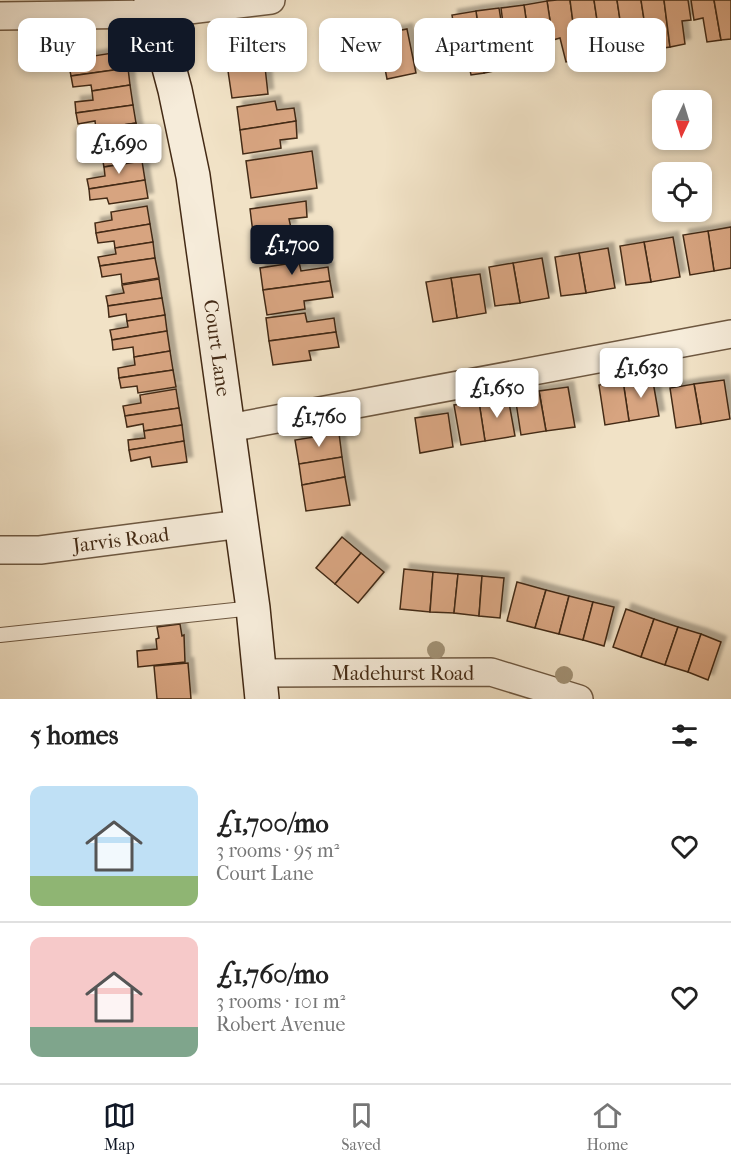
<!DOCTYPE html>
<html lang="en">
<head>
<meta charset="utf-8">
<style>
	:root { --surface:#fff; --page:#f2f2f2; --text:#222; --muted:#767676; --line:#e0e0e0; --accent:#111827 }
	body { margin:0; font-family:"IM FELL French Canon",serif; background:var(--page); color:var(--text); height:100vh; display:flex; flex-direction:column; font-size:22px; white-space:nowrap }
	* { box-sizing:border-box; margin:0 }
	p { font-size:20px; color:var(--muted) }
	.icon { flex:none; width:33px; height:33px; fill:none; stroke:currentColor; stroke-width:2; stroke-linecap:round; stroke-linejoin:round }
	.map { position:relative; height:699px; overflow:hidden }
	.side { display:flex; flex-direction:column; background:var(--surface); flex:1 }
	.side>* { flex:none }
	.top-card { position:absolute; left:18px; top:18px; width:696px; height:54px; display:flex; gap:12px }
	.needle { width:39px; rotate:184deg }
	.tools { position:absolute; left:652px; top:90px; display:grid; gap:12px }
	.tools a { display:grid; place-items:center; width:60px; height:60px; border-radius:12px; background:var(--surface); box-shadow:0 3px 9px #0003; font-size:30px }
	.price { position:absolute; translate:-50% -51px; padding:0 14px; border-radius:6px; background:#fff; color:#222; font-size:20px; line-height:39px; filter:drop-shadow(0 2px 3px #0008) }
	.price::after { content:''; position:absolute; left:50%; top:36px; width:18px; height:14px; margin-left:-9px; background:inherit; clip-path:polygon(0 0,100% 0,50% 100%) }
	.price.selected { background:var(--accent); color:#fff }
	ul { padding:0; list-style:none }
	li { display:flex; align-items:center; gap:18px; height:150px; padding:0 30px }
	li+li { border-top:2px solid var(--line) }
	li span { display:grid; place-items:center; flex:none; width:168px; height:120px; border-radius:12px; color:#555 }
	li>.icon { margin-inline-start:auto }
	span .icon { width:72px; height:72px; fill:#fffc; stroke-width:1 }
	li b { font-size:26px }
	h2 { display:flex; justify-content:space-between; align-items:center; height:72px; padding:0 30px; font-size:26px }
	.chip { padding:0 21px; border-radius:12px; background:var(--surface); box-shadow:0 3px 9px #0003; font-size:21px; line-height:54px }
	.chip.selected { background:var(--accent); color:#fff }
	.menu { display:flex; justify-content:space-around; align-items:center; height:84px; border-top:2px solid var(--line); background:var(--surface); font-size:16px; color:var(--muted) }
	.menu a { display:grid; justify-items:center; gap:3px }
	.menu .selected { color:var(--accent) }
	.map>svg:first-child { display:block }
</style>
</head>
<body>
<div class="map">
<svg width="731" height="699" viewBox="0 0 731 699">
	<defs>
		<filter id="shadow"><feDropShadow dx="5.5" dy="-5.5" stdDeviation="1.5" flood-color="#0004"/></filter>
	</defs>
	<rect width="100%" height="100%" fill="#f1e2c6"/>
	<filter id="stains"><feTurbulence type="fractalNoise" baseFrequency=".00333" numOctaves="4"/><feColorMatrix values="0 0 0 0 .2 0 0 0 0 .09 0 0 0 0 .02 0 0 0 .5 -.17"/></filter>
	<radialGradient id="worn" r=".72"><stop offset=".6" stop-color="#630" stop-opacity="0"/><stop offset="1" stop-color="#630" stop-opacity=".3"/></radialGradient>
	<!-- building -->
	<g fill="#d7a480" stroke="#432a15" stroke-width="1.5" filter="url(#shadow)">
		<polygon points="557,0 570,0 578,60 566,62 560,38 553,40 547,1"/>
		<polygon points="570,0 594,0 599,33 589,34 593,58 578,60"/>
		<polygon points="594,0 617,0 625,53 612,55 607,31 599,33"/>
		<polygon points="617,0 641,0 645,26 636,28 640,51 625,53"/>
		<polygon points="641,0 664,0 670,47 657,49 652,25 645,26"/>
		<polygon points="664,0 688,0 691,20 682,21 685,44 670,47"/>
		<polygon points="691,0 714,0 721,40 707,42 703,18 694,20"/>
		<polygon points="714,0 731,0 731,39 721,40"/>
		<polygon points="547,1 553,40 544,42 548,65 533,67 524,5"/>
		<polygon points="524,5 533,67 520,69 515,45 506,46 501,8"/>
		<polygon points="499,8 505,46 495,48 499,70 484,73 476,11"/>
		<polygon points="476,11 484,73 471,75 466,51 458,52 452,15"/>
		<polygon points="385,26 387,33 382,53 352,57 346,29"/>
		<polygon points="407,29 416,73 387,79 382,53 387,33"/>
		<polygon points="262,44 265,67 228,71 225,49"/>
		<polygon points="125,51 128,68 71,76 69,66 88,63 87,57"/>
		<polygon points="265,67 268,94 232,98 228,71"/>
		<polygon points="128,68 130,85 92,91 91,85 73,87 71,76"/>
		<polygon points="130,85 133,105 76,113 75,102 93,100 92,91"/>
		<polygon points="275,101 277,110 294,108 296,121 240,130 237,107"/>
		<polygon points="133,105 136,123 96,129 95,121 78,124 76,113"/>
		<polygon points="296,121 297,138 280,140 281,148 243,154 240,130"/>
		<polygon points="136,123 139,139 80,148 79,139 97,136 96,129"/>
		<polygon points="139,139 142,161 104,167 102,157 82,160 80,148"/>
		<polygon points="312,151 317,188 251,198 246,161"/>
		<polygon points="142,161 145,180 89,189 87,179 105,176 104,167"/>
		<polygon points="145,180 148,198 109,204 107,198 90,200 89,189"/>
		<polygon points="306,201 307,217 289,219 291,228 253,233 250,209"/>
		<polygon points="147,206 150,224 96,233 95,223 112,220 111,212"/>
		<polygon points="150,224 153,242 115,248 114,241 98,243 96,233"/>
		<polygon points="731,227 731,268 714,271 708,231"/>
		<polygon points="708,231 714,271 690,275 683,235"/>
		<polygon points="297,235 299,243 316,241 317,255 262,263 258,240"/>
		<polygon points="673,237 680,277 651,282 644,242"/>
		<polygon points="153,242 155,258 100,266 98,257 116,254 115,248"/>
		<polygon points="644,242 651,282 626,285 620,246"/>
		<polygon points="608,248 615,288 586,293 579,253"/>
		<polygon points="579,253 586,293 561,296 555,257"/>
		<polygon points="155,258 159,278 122,284 121,274 102,277 100,266"/>
		<polygon points="542,258 549,298 520,303 513,263"/>
		<polygon points="299,262 301,271 328,267 330,281 263,290 260,268"/>
		<polygon points="513,263 520,303 495,306 489,267"/>
		<polygon points="480,274 486,313 457,318 451,278"/>
		<polygon points="451,278 457,318 433,322 426,282"/>
		<polygon points="159,279 162,298 108,306 106,296 124,293 122,285"/>
		<polygon points="330,281 333,297 304,301 305,309 267,315 263,290"/>
		<polygon points="162,298 165,315 127,321 126,314 109,317 108,306"/>
		<polygon points="305,313 307,322 334,318 336,332 269,341 266,318"/>
		<polygon points="165,315 167,331 112,340 110,330 128,327 127,321"/>
		<polygon points="167,331 170,351 134,357 133,347 113,350 112,340"/>
		<polygon points="336,332 339,347 309,351 311,360 273,365 269,341"/>
		<polygon points="170,351 173,370 119,378 118,368 135,365 134,357"/>
		<polygon points="173,370 176,387 138,393 137,386 121,388 119,378"/>
		<polygon points="652,376 659,416 629,421 623,381"/>
		<polygon points="724,380 730,419 701,424 694,384"/>
		<polygon points="623,381 629,421 605,425 599,385"/>
		<polygon points="694,384 701,424 676,428 670,388"/>
		<polygon points="568,387 575,427 546,431 539,391"/>
		<polygon points="176,389 179,408 125,416 123,406 141,403 140,395"/>
		<polygon points="539,391 546,431 521,435 515,396"/>
		<polygon points="508,397 515,436 485,441 479,402"/>
		<polygon points="479,402 485,441 461,445 454,405"/>
		<polygon points="179,408 182,425 144,431 143,424 127,427 125,416"/>
		<polygon points="448,413 453,447 420,453 415,418"/>
		<polygon points="182,425 184,441 129,450 128,440 145,438 144,431"/>
		<polygon points="339,433 342,457 299,464 295,440"/>
		<polygon points="184,441 187,462 152,467 150,457 131,461 129,450"/>
		<polygon points="342,457 345,477 302,485 299,464"/>
		<polygon points="345,477 350,505 306,511 302,485"/>
		<polygon points="342,537 361,553 335,584 316,568"/>
		<polygon points="361,553 384,572 358,603 335,584"/>
		<polygon points="404,569 433,572 430,612 400,609"/>
		<polygon points="433,572 458,574 454,613 430,612"/>
		<polygon points="458,574 482,576 479,616 454,613"/>
		<polygon points="482,576 504,578 500,618 479,616"/>
		<polygon points="517,582 546,590 535,628 507,621"/>
		<polygon points="546,590 569,596 559,634 535,628"/>
		<polygon points="569,596 593,602 583,640 559,634"/>
		<polygon points="593,602 614,607 604,646 583,640"/>
		<polygon points="626,609 654,619 641,657 613,647"/>
		<polygon points="654,619 678,627 665,665 641,657"/>
		<polygon points="180,624 182,636 184,635 185,662 138,667 137,651 157,649 156,639 159,638 157,627"/>
		<polygon points="678,627 701,634 688,672 665,665"/>
		<polygon points="701,634 721,642 708,680 688,672"/>
		<polygon points="188,663 191,699 157,699 154,666"/>
	</g>
	<g fill="none" stroke-linecap="round" stroke-linejoin="round">
		<!-- lane casing -->
		<g stroke="#6e5841" stroke-width="16">
			<polyline id="lane" points="0,635 253,608"/>
		</g>
		<!-- street casing -->
		<g stroke="#6e5841" stroke-width="30">
			<g id="street">
				<polyline points="0,16 156,14 271,0"/>
				<polyline points="229,428 731,334"/>
				<polyline points="0,550 40,550 241,524"/>
				<polyline points="260,673 491,672 579,699"/>
			</g>
		</g>
		<!-- secondary casing -->
		<g stroke="#432a15" stroke-width="36">
			<polyline id="secondary" points="151,0 175,90 193,176 253,608 262,699"/>
		</g>
		<!-- lane -->
		<use href="#lane" stroke="#f6ecda" stroke-width="14"/>
		<!-- street -->
		<use href="#street" stroke="#f6ecda" stroke-width="27"/>
		<!-- secondary -->
		<use href="#secondary" stroke="#f6ecda" stroke-width="33"/>
	</g>
	<!-- trees -->
	<g fill="#a29276">
		<circle cx="436" cy="650" r="9"/>
		<circle cx="564" cy="675" r="9"/>
	</g>
	<g text-anchor="middle" dominant-baseline="central" stroke-width="4.5" stroke-linejoin="round" paint-order="stroke">
		<!-- street labels -->
		<g font-size="20" fill="#432a15" stroke="#f6ecda">
			<text transform="translate(217 348) rotate(82)">Court Lane</text>
			<text transform="translate(121 540) rotate(-7)">Jarvis Road</text>
			<text x="403" y="673">Madehurst Road</text>
		</g>
	</g>
	<rect width="100%" height="100%" filter="url(#stains)"/>
	<rect width="100%" height="100%" fill="url(#worn)"/>
</svg>
<div class="tools">
<a><svg class="needle" viewBox="-14 -14 28 28"><path d="M0-13l5 13h-10z" fill="#e53935"/><path d="M0 13l5-13h-10z" fill="#767676"/></svg></a>
<a><svg class="icon" aria-label="locate" viewBox="0 0 24 24"><circle cx="12" cy="12" r="6"/><path d="M12 2v4M12 18v4M2 12h4M18 12h4"/></svg></a>
</div>
<b class="price" style="left:119px;top:175px">£1,690</b>
<b class="price selected" style="left:292px;top:276px">£1,700</b>
<b class="price" style="left:641px;top:399px">£1,630</b>
<b class="price" style="left:497px;top:419px">£1,650</b>
<b class="price" style="left:319px;top:448px">£1,760</b>
<div class="top-card">
<a class="chip">Buy</a>
<a class="chip selected">Rent</a>
<a class="chip">Filters</a>
<a class="chip">New</a>
<a class="chip">Apartment</a>
<a class="chip">House</a>
</div>
</div>
<section class="side">
<h2>5 homes<svg class="icon" aria-label="filters" viewBox="0 0 24 24"><path d="M4 7h16M4 17h16"/><circle cx="9" cy="7" r="2"/><circle cx="15" cy="17" r="2"/></svg></h2>
<ul>
<li><span style="background:linear-gradient(#bfe0f5 75%,#8fb573 0)"><svg class="icon" aria-label="home" viewBox="0 0 24 24"><path d="M3 11l9-7 9 7M6 9v11h12V9"/></svg></span><div><b>£1,700/mo</b><p>3 rooms · 95 m²</p><p>Court Lane</p></div><svg class="icon" aria-label="heart" viewBox="0 0 24 24"><path d="M12 20l-8-8c-3-5 5-10 8-4 3-6 11-1 8 4z"/></svg></li>
<li><span style="background:linear-gradient(#f6c9c9 75%,#7fa58c 0)"><svg class="icon" aria-label="home" viewBox="0 0 24 24"><path d="M3 11l9-7 9 7M6 9v11h12V9"/></svg></span><div><b>£1,760/mo</b><p>3 rooms · 101 m²</p><p>Robert Avenue</p></div><svg class="icon" aria-label="heart" viewBox="0 0 24 24"><path d="M12 20l-8-8c-3-5 5-10 8-4 3-6 11-1 8 4z"/></svg></li>
</ul>
</section>
<nav class="menu">
<a class="selected"><svg class="icon" aria-label="map" viewBox="0 0 24 24"><path d="M3 6l6-2 6 2 6-2v14l-6 2-6-2-6 2zM9 4v14M15 6v14"/></svg>Map</a>
<a><svg class="icon" aria-label="saved" viewBox="0 0 24 24"><path d="M7 4h10v16l-5-4-5 4z"/></svg>Saved</a>
<a><svg class="icon" aria-label="home" viewBox="0 0 24 24"><path d="M3 11l9-7 9 7M6 9v11h12V9"/></svg>Home</a>
</nav>
</body>
</html>
